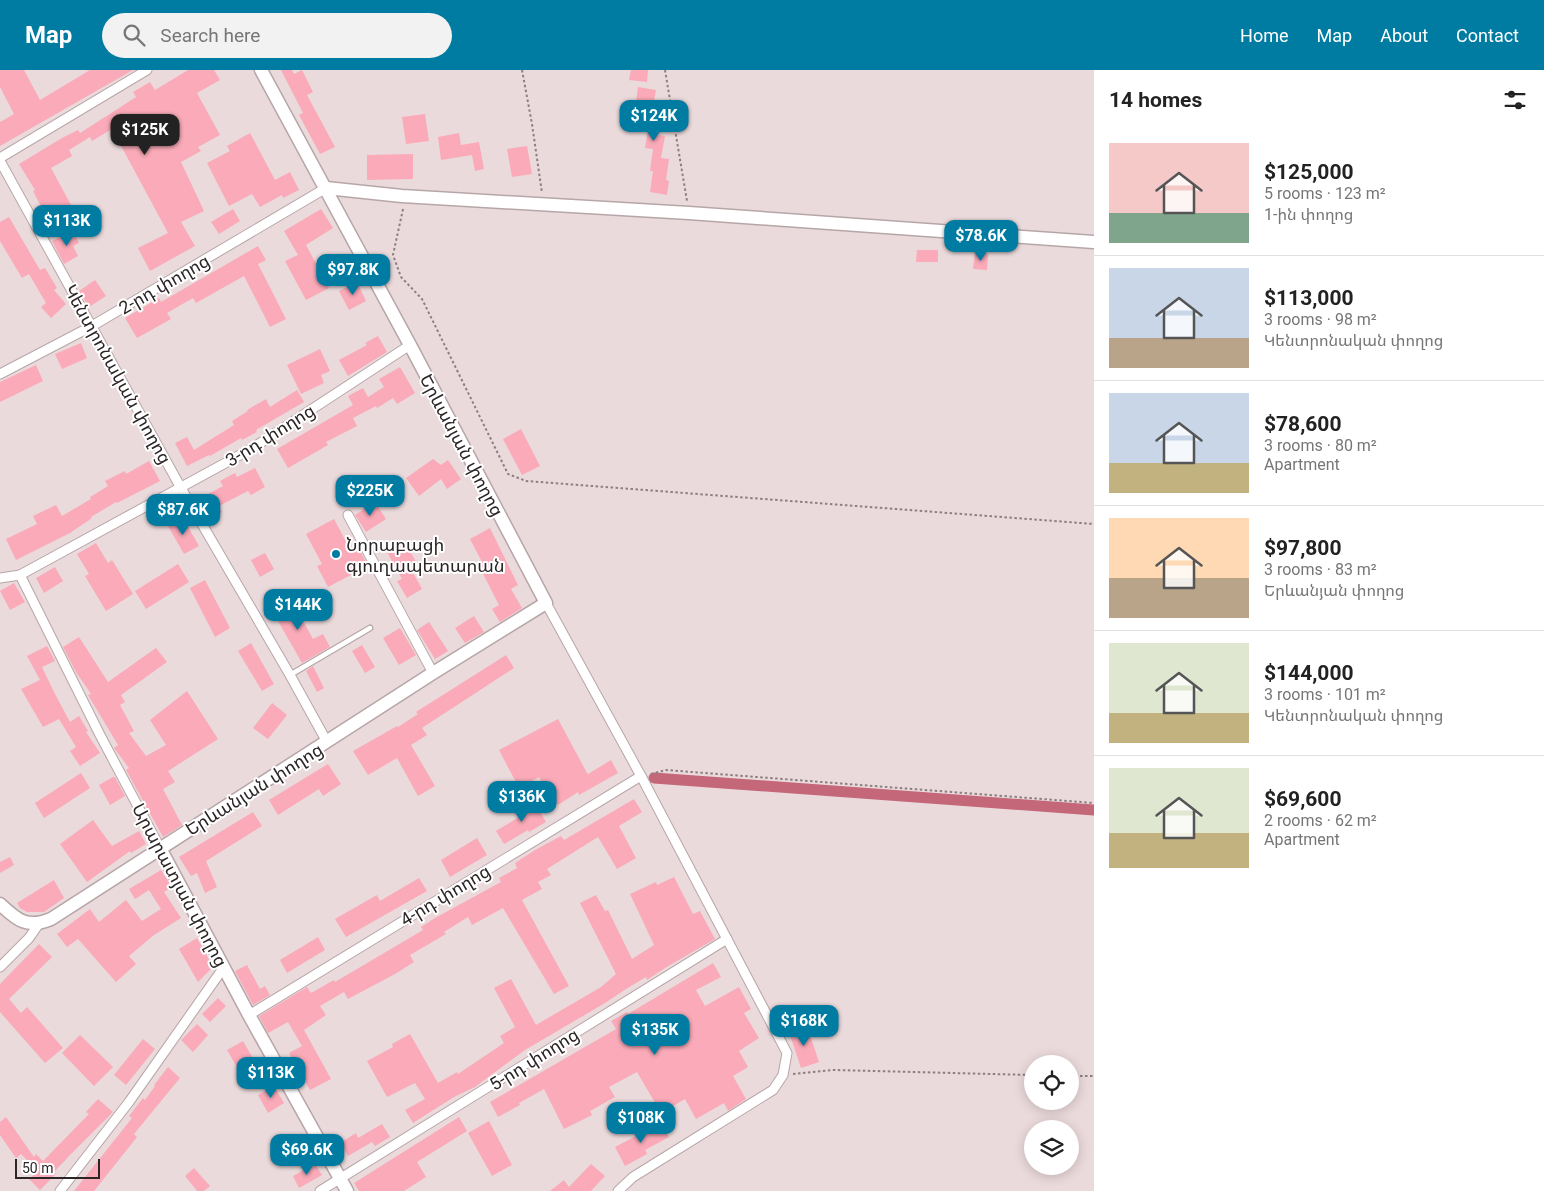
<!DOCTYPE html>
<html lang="en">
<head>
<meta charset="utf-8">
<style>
	:root { --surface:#fff; --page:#f2f2f2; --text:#222; --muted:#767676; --line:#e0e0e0; --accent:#007ba2 }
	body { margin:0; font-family:Roboto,"Noto Sans Armenian",sans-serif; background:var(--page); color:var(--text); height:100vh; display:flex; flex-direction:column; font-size:19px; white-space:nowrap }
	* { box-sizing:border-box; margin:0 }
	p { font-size:16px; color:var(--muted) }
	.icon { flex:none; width:28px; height:28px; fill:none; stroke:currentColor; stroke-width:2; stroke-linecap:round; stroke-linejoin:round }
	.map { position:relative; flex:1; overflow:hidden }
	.sheet { display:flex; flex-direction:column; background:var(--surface); width:450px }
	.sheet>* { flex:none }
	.tools { position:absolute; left:1024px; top:985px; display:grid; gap:10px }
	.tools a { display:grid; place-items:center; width:55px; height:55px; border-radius:50%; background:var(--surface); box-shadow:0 2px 12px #0003; font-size:25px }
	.scale { position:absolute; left:15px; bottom:12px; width:85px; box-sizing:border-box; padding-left:5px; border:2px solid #2b2526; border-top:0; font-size:14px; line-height:18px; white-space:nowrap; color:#2b2526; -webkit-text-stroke:4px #fff; paint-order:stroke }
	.price { position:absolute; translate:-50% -42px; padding:0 11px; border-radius:10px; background:var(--accent); color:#fff; font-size:16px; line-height:32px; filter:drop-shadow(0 1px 2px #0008) }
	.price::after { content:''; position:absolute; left:50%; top:30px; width:15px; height:11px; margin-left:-8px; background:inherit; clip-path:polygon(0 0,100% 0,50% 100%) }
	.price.active { background:#222; color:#fff }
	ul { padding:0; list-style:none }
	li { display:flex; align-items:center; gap:15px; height:125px; padding:0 15px }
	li+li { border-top:1px solid var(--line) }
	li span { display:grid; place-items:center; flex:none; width:140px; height:100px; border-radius:0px; color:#555 }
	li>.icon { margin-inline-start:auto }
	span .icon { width:60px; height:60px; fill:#fffc; stroke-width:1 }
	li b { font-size:21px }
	h2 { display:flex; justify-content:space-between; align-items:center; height:60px; padding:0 15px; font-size:21px }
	header { display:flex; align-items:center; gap:30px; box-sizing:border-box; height:70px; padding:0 25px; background:var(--accent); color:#fff }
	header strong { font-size:24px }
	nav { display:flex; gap:28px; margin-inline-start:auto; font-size:18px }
	.search { width:350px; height:45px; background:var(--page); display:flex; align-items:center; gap:12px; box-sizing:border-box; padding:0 18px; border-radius:28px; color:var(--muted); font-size:19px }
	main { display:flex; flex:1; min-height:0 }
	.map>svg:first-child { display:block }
</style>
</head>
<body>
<header>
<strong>Map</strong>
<div class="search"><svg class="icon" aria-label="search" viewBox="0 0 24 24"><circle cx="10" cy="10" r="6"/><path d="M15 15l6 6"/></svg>Search here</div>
<nav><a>Home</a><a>Map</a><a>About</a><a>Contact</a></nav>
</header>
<main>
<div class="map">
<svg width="1094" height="1121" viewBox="0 0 1094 1121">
	<rect width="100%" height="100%" fill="#ebdadc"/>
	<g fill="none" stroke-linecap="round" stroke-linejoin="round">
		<!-- canal -->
		<polyline stroke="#c36779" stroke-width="11" points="654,708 1094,740"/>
	</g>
	<!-- building -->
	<g fill="#faaab8">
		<polygon points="0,0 24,0 40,30 90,0 133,0 0,76 0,52 14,44 0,17"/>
		<polygon points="188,0 214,0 220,10 197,23 220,65 198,77 201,81 181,92 204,141 181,152 195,176 150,201 138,178 168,163 112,59 92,71 90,67 69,80 72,86 51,98 71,135 47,148 33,121 35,120 19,94 62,68 78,60 80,63 105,47 136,27 133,22 150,12 155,20"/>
		<polygon points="281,0 292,0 294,4 302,0 313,22 307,25 335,77 320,84 299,45 303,43"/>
		<polygon points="631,0 648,0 647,12 629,10"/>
		<polygon points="638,17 656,20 652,41 661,43 657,65 665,66 661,88 669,89 666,110 669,111 667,125 650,122 653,101 650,101 653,79 645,78 649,55 641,54 645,32 636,31"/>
		<polygon points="425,44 429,71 406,74 402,47"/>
		<polygon points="250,63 275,110 290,102 299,120 283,128 282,125 260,137 252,124 229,136 207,93 230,81 227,76"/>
		<polygon points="459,63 461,75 479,72 484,99 475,101 472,85 441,90 438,67"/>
		<polygon points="527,76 532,104 512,107 507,79"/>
		<polygon points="413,84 413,109 367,110 367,85"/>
		<polygon points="233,139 240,151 219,164 211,152"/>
		<polygon points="321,139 333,158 306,175 329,218 306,230 285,191 298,185 284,161"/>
		<polygon points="9,147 40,200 45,198 57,218 54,220 66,234 51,248 41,237 46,233 29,204 22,208 0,171 0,152"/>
		<polygon points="73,161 79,173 73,176 78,186 64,194 52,171"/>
		<polygon points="258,176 266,190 258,194 286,249 270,257 244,206 196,233 193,228 167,243 171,249 137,268 125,248 159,228 161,232"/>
		<polygon points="917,180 938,180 938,192 916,192"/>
		<polygon points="975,183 988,184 987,200 973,199"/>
		<polygon points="95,210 106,226 89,237 79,221"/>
		<polygon points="357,212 366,231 349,240 339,221"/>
		<polygon points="378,266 387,282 348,306 339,290 367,275 365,273"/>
		<polygon points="81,273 87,288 62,299 55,284"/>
		<polygon points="320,279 330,301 321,305 324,313 301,324 287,295"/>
		<polygon points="36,295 43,311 0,332 0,312"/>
		<polygon points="400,297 415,323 397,334 393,328 377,338 376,336 353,348 357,356 326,372 328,375 288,398 277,379 353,335 348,326 363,318 368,327 384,317 379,309"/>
		<polygon points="297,320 304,332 256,360 257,362 242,370 241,368 210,386 209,385 187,396 175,373 187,367 194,380 234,355 232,351 248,341 247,340 266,329 270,337"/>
		<polygon points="521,359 540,396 522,405 503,369"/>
		<polygon points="433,389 441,395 448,390 461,409 447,419 441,409 419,426 406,408"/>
		<polygon points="149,391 160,411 117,433 116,432 91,447 92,448 70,463 16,490 6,469 37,454 33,446 56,435 62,446 91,429 90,427 108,416 105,411 125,401 126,404"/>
		<polygon points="255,398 265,417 251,425 248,421 219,436 222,442 207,450 197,430 223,416 220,411 235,403 237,407"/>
		<polygon points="375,432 386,449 366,462 355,445"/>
		<polygon points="183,448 199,476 184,484 168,456"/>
		<polygon points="334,449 350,479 357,475 368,496 328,517 317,496 322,494 306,464"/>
		<polygon points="490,458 518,515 511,519 522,538 500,552 492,539 499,535 479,496 483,494 470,469"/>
		<polygon points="404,471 418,495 411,499 422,519 407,528 397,511 402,509 387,482"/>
		<polygon points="96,473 108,493 112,490 133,524 106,541 85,506 89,504 77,484"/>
		<polygon points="265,483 274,499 260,507 251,490"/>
		<polygon points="178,494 189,512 146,539 135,521"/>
		<polygon points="55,497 63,511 44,523 36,508"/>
		<polygon points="205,510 230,558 215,567 190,518"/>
		<polygon points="14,513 25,532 10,540 0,521"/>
		<polygon points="290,527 313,569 323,564 330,577 302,593 270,537"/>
		<polygon points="474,546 484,562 465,573 455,558"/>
		<polygon points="429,552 448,581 435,589 417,560"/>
		<polygon points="400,558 416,585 399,595 383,568"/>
		<polygon points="79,567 108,612 156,578 167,592 121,625 125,632 120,635 134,661 129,663 146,686 166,675 150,650 187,621 218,669 168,701 175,712 163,719 182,755 163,767 126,700 129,698 114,678 118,675 88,625 91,624 76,602 63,577"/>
		<polygon points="251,573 274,614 262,621 238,581"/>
		<polygon points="362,575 375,597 365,603 352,581"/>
		<polygon points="47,576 55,591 42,597 54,622 70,652 79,646 88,661 86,662 100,683 80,696 70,681 76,677 59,649 43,657 21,619 40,610 27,586"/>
		<polygon points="506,585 514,598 422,658 427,665 411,675 435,716 418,726 397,688 368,705 353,681 397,656 398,657 418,644 416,642"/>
		<polygon points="313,596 324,618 317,622 306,601"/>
		<polygon points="272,633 287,645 268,669 253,658"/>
		<polygon points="558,649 587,703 588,704 611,690 618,703 579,725 578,722 558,735 544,711 542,712 539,707 519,718 499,680"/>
		<polygon points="328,694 341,714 323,726 319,719 278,745 269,730"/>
		<polygon points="81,703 90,718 44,748 35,733"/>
		<polygon points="113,707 115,707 125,726 110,735 99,715"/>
		<polygon points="634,729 642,742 619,756 636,788 617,799 598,767 547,799 551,805 538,812 542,819 522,830 569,916 554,924 503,838 472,855 468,847 444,862 446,864 410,885 414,892 395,904 348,929 344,922 320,936 326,945 304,960 331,1009 310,1020 289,983 302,976 288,952 268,963 259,946 307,917 311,923 334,910 335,912 423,860 421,857 435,848 501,812 499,808 517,798 515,793 535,780 561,766 564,770"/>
		<polygon points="533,730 546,752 529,762 528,760 504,774 496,761 521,746 517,739"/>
		<polygon points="253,742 262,756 206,791 217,817 205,823 197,803 191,806 179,787"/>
		<polygon points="93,750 112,776 139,761 146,774 131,783 130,781 87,812 60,774"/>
		<polygon points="477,768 487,785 450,807 441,790"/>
		<polygon points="10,787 14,795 0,803 0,792"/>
		<polygon points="161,800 172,817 164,822 181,848 154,865 129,886 136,894 116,912 78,869 67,877 57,864 90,839 99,852 126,830 142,851 161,839 149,820 135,829 129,819"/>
		<polygon points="674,807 693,844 700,841 715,869 665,898 647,910 646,907 626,919 605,933 525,980 475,1017 454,1027 413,1053 405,1040 425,1029 415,1013 387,1027 367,991 393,977 392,974 410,964 438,1013 457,1002 458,1004 504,973 500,966 515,957 494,918 511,909 536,955 601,917 616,904 580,833 596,825 605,841 608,840 632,889 654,875 630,824 656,812 657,815"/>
		<polygon points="419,808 427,821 346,867 335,849 377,825 380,831"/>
		<polygon points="54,810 64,828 44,842 27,842 20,838 17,833"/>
		<polygon points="318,867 325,880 287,903 280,890"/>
		<polygon points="197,868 213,897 198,912 179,879"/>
		<polygon points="39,874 52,887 9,929 21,943 27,937 63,978 45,993 0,942 0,914"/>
		<polygon points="713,893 721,907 696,920 705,936 739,917 751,939 744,943 759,968 739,981 748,997 733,1006 746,1029 728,1041 724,1033 696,1049 685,1029 661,1043 637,1002 609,1017 615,1027 590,1041 592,1045 564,1059 544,1019 519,1033 520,1035 498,1047 490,1032 616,959 611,951 627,942 628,944"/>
		<polygon points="247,895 260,919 265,916 270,925 253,935 235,901"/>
		<polygon points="218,928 226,936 210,952 202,944"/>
		<polygon points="197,954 208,965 193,982 181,970"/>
		<polygon points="807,956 819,992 801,998 789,962"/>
		<polygon points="80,965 113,997 94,1016 62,983"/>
		<polygon points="143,969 155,979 126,1015 114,1005"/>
		<polygon points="243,971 258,997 242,1006 227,980"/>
		<polygon points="168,997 180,1008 134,1064 137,1067 94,1121 74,1121 132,1048 129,1046 143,1028 145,1030 155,1016 154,1015"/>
		<polygon points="274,1016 284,1033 268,1043 258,1025"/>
		<polygon points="98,1029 113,1042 71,1084 54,1102 56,1104 40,1120 29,1109 38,1101 21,1084 16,1088 0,1065 0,1052 6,1047 34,1087 36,1084 43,1091 89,1044 86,1042"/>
		<polygon points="459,1047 467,1061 417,1092 426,1107 404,1121 359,1121 354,1113"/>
		<polygon points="489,1051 512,1095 492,1106 468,1063"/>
		<polygon points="661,1053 669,1067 645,1080 647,1084 625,1096 615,1077"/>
		<polygon points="382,1054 390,1067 375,1076 372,1072 348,1086 340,1073 356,1063 358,1068"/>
		<polygon points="315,1094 322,1105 299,1118 293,1106"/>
		<polygon points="591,1094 605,1106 591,1121 550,1121 564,1110 569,1117"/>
		<polygon points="194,1098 210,1116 204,1121 197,1121 185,1106"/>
	</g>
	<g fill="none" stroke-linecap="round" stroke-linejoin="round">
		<!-- lane casing -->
		<g stroke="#b7a6a8" stroke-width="7">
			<polyline id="lane" points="290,605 370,558"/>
		</g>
		<!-- street casing -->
		<g stroke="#b7a6a8" stroke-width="11">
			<g id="street">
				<polyline points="0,88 147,0"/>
				<polyline points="0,91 181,418 290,605 327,672"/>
				<polyline points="0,304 92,256 326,118"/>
				<polyline points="348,445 433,603"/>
				<polyline points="20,505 100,665 160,778"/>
				<polyline points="0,508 20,505 251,379 410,275"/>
				<polyline points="546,533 641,706 787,983 783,1005 773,1020 633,1107 618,1121"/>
				<polyline points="0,897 29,868 38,855"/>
				<polyline points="249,945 641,706"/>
				<polyline points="60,1121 129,1032 224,897"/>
				<polyline points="320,1121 727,869"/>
			</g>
		</g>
		<!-- secondary casing -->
		<g stroke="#b7a6a8" stroke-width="15">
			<g id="secondary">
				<polyline points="326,118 402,126 689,143 1094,172"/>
				<polyline points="160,778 249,945 347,1121"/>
				<path d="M0,834C17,850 27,859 51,849L433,603L546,533L410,275L261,0"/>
			</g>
		</g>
		<!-- path -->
		<g stroke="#8b7f81" stroke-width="2" stroke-dasharray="2.5 2.5" stroke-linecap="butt">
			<polyline points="522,0 532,54 542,123"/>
			<polyline points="665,0 687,131"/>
			<polyline points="403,139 393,185 401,207 422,229 508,404 526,411 1094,454"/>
			<polyline points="651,704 666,700 1094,733"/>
			<polyline points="793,1004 834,1000 1032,1005"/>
			<polyline points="1070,1006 1094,1006"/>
		</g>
		<!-- lane -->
		<use href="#lane" stroke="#fff" stroke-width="4.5"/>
		<!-- street -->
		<use href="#street" stroke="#fff" stroke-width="9"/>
		<!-- secondary -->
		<use href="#secondary" stroke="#fff" stroke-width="12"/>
	</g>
	<!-- markers -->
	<circle fill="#007ba2" stroke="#fff" stroke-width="2" cx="336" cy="484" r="5"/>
	<g text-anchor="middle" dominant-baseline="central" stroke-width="4" stroke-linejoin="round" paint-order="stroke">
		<!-- street labels -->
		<g font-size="18" fill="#2b2526" stroke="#fff">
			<text transform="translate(164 214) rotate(-30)">2-րդ փողոց</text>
			<text transform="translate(118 304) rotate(61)">Կենտրոնական փողոց</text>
			<text transform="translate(270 365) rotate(-32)">3-րդ փողոց</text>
			<text transform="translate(462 375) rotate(62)">Երևանյան փողոց</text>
			<text transform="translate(254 719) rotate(-32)">Երևանյան փողոց</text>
			<text transform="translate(180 815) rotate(62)">Արարատյան փողոց</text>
			<text transform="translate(445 825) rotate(-31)">4-րդ փողոց</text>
			<text transform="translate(534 989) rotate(-32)">5-րդ փողոց</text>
		</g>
		<!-- poi labels -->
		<g font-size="18" fill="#2b2526" stroke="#fff" text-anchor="start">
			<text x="346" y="474">Նորաբացի<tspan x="346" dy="21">գյուղապետարան</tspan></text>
		</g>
	</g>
</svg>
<div class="tools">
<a><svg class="icon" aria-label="locate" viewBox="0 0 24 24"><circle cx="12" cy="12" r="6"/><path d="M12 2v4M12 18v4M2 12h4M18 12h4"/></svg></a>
<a><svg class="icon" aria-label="layers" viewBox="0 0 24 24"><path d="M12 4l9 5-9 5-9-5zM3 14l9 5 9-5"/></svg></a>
</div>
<div class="scale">50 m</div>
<b class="price" style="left:654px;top:72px">$124K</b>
<b class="price active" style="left:145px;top:86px">$125K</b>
<b class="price" style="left:67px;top:177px">$113K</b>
<b class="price" style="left:981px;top:192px">$78.6K</b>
<b class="price" style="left:353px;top:226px">$97.8K</b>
<b class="price" style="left:370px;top:447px">$225K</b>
<b class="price" style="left:183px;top:466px">$87.6K</b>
<b class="price" style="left:298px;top:561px">$144K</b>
<b class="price" style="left:522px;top:753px">$136K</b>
<b class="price" style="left:804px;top:977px">$168K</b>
<b class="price" style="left:655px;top:986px">$135K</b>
<b class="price" style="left:271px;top:1029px">$113K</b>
<b class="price" style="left:641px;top:1074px">$108K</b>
<b class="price" style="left:307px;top:1106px">$69.6K</b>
</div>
<section class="sheet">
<h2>14 homes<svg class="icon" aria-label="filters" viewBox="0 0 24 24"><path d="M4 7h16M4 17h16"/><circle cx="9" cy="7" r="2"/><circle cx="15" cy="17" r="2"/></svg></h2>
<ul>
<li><span style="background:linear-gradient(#f6c9c9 70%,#7fa58c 0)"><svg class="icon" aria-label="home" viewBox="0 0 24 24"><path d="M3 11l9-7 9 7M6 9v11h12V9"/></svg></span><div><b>$125,000</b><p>5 rooms · 123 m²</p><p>1-ին փողոց</p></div></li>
<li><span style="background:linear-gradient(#c9d6e8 70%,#b9a48a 0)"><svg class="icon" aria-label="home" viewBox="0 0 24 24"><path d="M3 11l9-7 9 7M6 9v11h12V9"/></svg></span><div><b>$113,000</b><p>3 rooms · 98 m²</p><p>Կենտրոնական փողոց</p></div></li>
<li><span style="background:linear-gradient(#c9d6e8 70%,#c2b280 0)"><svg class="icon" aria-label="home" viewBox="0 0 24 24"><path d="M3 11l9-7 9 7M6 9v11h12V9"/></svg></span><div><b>$78,600</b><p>3 rooms · 80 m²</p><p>Apartment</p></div></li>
<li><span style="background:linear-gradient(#ffd9b3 60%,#b9a48a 0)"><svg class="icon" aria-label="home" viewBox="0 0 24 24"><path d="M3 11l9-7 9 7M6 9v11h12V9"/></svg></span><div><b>$97,800</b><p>3 rooms · 83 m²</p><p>Երևանյան փողոց</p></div></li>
<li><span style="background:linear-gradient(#dfe7d0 70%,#c2b280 0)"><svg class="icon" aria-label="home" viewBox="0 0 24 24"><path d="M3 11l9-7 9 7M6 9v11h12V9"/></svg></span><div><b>$144,000</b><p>3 rooms · 101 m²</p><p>Կենտրոնական փողոց</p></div></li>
<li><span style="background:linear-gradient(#dfe7d0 65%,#c2b280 0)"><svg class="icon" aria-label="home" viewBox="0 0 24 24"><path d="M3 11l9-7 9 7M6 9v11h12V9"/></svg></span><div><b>$69,600</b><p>2 rooms · 62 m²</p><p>Apartment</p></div></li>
</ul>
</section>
</main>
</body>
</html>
